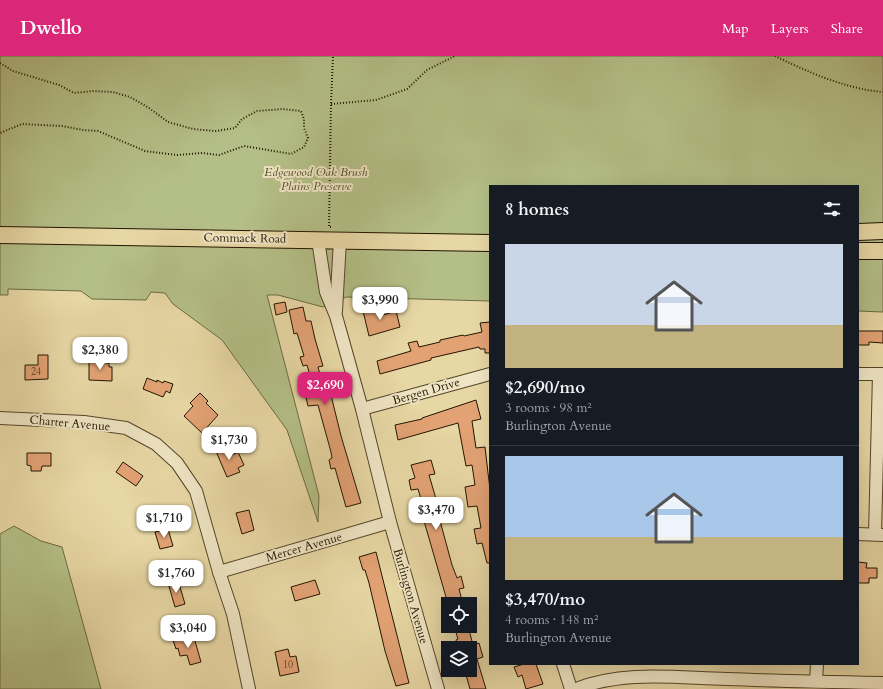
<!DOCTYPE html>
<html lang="en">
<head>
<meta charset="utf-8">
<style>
	:root { --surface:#171b24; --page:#20242c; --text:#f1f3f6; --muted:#9ea1a6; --line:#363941; --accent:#db2777 }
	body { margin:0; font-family:Cardo,serif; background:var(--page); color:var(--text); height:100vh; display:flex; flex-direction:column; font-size:15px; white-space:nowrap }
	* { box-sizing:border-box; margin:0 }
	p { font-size:13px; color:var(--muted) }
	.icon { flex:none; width:22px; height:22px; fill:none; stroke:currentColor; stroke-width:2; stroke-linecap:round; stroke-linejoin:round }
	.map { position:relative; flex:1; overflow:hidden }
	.sheet { position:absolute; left:489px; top:129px; width:370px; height:480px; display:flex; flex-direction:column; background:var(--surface); border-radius:0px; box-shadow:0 4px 16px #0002 }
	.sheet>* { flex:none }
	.controls { position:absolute; left:441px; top:541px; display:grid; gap:8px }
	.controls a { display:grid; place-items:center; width:36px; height:36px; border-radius:0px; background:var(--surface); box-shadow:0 4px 16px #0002; font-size:20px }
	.price { position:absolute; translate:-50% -34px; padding:0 9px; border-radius:8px; background:#fff; color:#222; font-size:13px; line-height:26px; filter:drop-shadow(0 1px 2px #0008) }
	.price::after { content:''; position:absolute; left:50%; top:24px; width:12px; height:9px; margin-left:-6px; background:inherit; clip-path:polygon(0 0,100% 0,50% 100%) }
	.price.selected { background:var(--accent); color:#fff }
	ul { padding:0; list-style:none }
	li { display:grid; align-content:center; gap:8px; height:212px; padding:0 16px }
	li+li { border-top:1px solid var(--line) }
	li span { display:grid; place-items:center; height:124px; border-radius:0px; color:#555 }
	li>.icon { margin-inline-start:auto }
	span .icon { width:72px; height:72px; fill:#fffc; stroke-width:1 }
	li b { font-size:17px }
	h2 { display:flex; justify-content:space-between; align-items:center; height:48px; padding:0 16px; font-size:17px }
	header { display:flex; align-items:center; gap:24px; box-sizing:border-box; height:56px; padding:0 20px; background:var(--accent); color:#fff }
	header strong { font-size:19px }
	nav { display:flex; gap:22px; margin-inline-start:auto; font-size:14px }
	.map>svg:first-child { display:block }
</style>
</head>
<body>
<header>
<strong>Dwello</strong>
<nav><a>Map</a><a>Layers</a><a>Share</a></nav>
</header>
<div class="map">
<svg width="883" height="633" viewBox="0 0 883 633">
	<rect width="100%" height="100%" fill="#e7d7a4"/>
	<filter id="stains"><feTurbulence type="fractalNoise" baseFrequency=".005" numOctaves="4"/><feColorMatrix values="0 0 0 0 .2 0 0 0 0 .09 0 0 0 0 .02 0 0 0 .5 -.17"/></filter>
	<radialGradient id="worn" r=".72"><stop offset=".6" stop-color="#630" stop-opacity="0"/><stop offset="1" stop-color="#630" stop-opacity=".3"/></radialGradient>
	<!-- green -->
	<g fill="#b4bf87" stroke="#6c6a44">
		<polygon points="0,0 883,0 883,256 858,255 858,130 490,130 490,245 346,241 323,251 278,239 267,239 319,440 318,466 287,374 222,284 173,248 165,237 151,236 146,244 92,243 81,235 8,233 8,239 0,239"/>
		<polygon points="14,470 41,485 62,491 101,633 0,633 0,478"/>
	</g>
	<!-- building -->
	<g fill="#e2a274" stroke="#241501">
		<polygon points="285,246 287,256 276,259 274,248"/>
		<polygon points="303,251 306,265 311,265 315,283 323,310 318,311 325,337 330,335 341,380 361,447 346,451 335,412 331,413 329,404 332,402 331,396 318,349 308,350 306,342 310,341 307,328 312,326 307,309 303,310 300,301 304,300 297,277 294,278 289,254"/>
		<polygon points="378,251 380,260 396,255 400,271 369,280 363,255"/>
		<polygon points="490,266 490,297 485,297 485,293 480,293 479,291 431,302 431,304 380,318 377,305 411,295 408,287 417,285 419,291 440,286 440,284 463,279 464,280 482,276 480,267"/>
		<polygon points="858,275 883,275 883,287 869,286 869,289 858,289"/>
		<polygon points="38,299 48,299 48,323 25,324 25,309 38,309"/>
		<polygon points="97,304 106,304 106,307 109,307 109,311 112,311 112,325 89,324 89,306 97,306"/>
		<polygon points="147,322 157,326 157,324 163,327 164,325 173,328 170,337 166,335 163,341 143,333"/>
		<polygon points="200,337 208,345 206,347 218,359 202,377 184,360 193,350 190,347"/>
		<polygon points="476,344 481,363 472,365 476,392 485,391 490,434 490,507 487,507 482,487 477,488 474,473 481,472 477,450 468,451 465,431 475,429 472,409 466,410 458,367 398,384 395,369 422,363 422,362"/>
		<polygon points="226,388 232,399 238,396 244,409 238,412 240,416 227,421 215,393"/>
		<polygon points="27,397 51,397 51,410 42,410 41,415 31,415 31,410 27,409"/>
		<polygon points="431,404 435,418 429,419 441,460 439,461 452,509 457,522 461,520 464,532 459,533 463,548 448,548 424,465 422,466 419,455 424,453 418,433 411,434 409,424 415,422 411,409"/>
		<polygon points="123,406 143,420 136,430 116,416"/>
		<polygon points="249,454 254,474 242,478 236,457"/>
		<polygon points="168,473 173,490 160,493 155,476"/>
		<polygon points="376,496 409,627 396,630 385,595 369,527 365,514 363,514 359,501"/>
		<polygon points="858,506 867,507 866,512 877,512 877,522 869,522 869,527 858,527"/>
		<polygon points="178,524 185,548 175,551 168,527"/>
		<polygon points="315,524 320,538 295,545 291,531"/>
		<polygon points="454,570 468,570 473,589 479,587 483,601 477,603 486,633 470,633 466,619 470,618 470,592 458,592 456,584 458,583"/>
		<polygon points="193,578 201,606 190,609 187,599 180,600 178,592 176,593 173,584"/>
		<polygon points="288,593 290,601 296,600 299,616 280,620 275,596"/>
		<polygon points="524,608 536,608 543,628 526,633 522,619 518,621 514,611"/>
	</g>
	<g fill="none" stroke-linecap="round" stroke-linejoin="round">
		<!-- minor casing -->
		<g stroke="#55462a" stroke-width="14">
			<g id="minor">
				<polyline points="318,184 326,236 336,260 362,353 390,466 438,633"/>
				<polyline points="336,255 340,184"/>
				<polyline points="858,318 883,318"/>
				<polyline points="362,353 490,318"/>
				<polyline points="0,362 84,366 126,372 156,388 177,407 196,435 219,516 233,558 249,633"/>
				<polyline points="858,478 882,479"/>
				<polyline points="875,478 879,318"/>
				<polyline points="219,516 390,466"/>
				<polyline points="563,608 571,633"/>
				<polyline points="816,625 817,608"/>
				<path d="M576,633C624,614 677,622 727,623C779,625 831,626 883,627"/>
			</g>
		</g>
		<!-- major casing -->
		<g stroke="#241501" stroke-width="18">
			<g id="major">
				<polyline points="858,176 883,175"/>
				<polyline points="0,179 490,187"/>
				<polyline points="858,195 883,195"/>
			</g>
		</g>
		<!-- path -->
		<g stroke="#241501" stroke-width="2" stroke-dasharray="1 2" stroke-linecap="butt">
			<path d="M775,0C808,16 846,33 883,36"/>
			<polyline points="0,7 13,15 59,29 74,37 93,35 113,36 130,41 149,52 168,66 193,73 216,75 235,72 242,63 257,55 283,53 301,55 304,63 304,72 308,82 304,91 291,98 244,90 219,99 202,97 177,99 145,95 98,75 83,74 62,70 22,68 0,77"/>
			<polyline points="331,48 376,44 407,33 427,14 455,0"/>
			<polyline points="331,171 329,171 331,48 333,0"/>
		</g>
		<!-- minor -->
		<use href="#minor" stroke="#efe5c4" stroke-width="12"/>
		<!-- major -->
		<use href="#major" stroke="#e7d7a4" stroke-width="16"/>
	</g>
	<g text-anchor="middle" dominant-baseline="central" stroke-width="4" stroke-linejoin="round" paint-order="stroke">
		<!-- number labels -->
		<g font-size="10" fill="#54381e">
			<text x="36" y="316">24</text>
			<text x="288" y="609">10</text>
		</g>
		<!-- park labels -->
		<g font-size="12" font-style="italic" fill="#4f4829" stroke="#efe5c4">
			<text x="316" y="116">Edgewood Oak Brush<tspan x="316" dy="14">Plains Preserve</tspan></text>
		</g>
		<!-- street labels -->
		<g font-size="12" fill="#241501" stroke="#efe5c4">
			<text transform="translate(245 182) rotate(1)">Commack Road</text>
			<text transform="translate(426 335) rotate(-16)">Bergen Drive</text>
			<text transform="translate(70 367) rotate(5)">Charter Avenue</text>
			<text transform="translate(304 491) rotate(-16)">Mercer Avenue</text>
			<text transform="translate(411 540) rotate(74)">Burlington Avenue</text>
		</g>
	</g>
	<rect width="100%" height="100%" filter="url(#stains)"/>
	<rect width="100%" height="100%" fill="url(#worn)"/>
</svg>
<div class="controls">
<a><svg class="icon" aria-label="locate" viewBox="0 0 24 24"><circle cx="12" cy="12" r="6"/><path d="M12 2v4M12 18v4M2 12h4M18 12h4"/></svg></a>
<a><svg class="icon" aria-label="layers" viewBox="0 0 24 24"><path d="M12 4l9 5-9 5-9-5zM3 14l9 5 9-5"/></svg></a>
</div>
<b class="price" style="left:380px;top:265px">$3,990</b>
<b class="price" style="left:100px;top:315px">$2,380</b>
<b class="price selected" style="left:325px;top:350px">$2,690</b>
<b class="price" style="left:229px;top:405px">$1,730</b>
<b class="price" style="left:436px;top:475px">$3,470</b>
<b class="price" style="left:164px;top:483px">$1,710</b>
<b class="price" style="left:176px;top:538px">$1,760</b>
<b class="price" style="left:188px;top:593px">$3,040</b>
<section class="sheet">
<h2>8 homes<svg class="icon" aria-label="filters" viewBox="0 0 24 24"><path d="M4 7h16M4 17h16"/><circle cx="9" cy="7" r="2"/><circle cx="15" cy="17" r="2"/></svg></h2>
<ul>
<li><span style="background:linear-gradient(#c9d6e8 65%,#c2b280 0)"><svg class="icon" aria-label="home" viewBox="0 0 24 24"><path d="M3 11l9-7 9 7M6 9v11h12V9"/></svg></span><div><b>$2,690/mo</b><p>3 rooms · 98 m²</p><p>Burlington Avenue</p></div></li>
<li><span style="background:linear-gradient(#a9c7e8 65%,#c2b280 0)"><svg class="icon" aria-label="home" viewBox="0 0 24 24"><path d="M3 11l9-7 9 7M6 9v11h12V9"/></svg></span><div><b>$3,470/mo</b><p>4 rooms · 148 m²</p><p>Burlington Avenue</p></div></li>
</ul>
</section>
</div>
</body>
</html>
